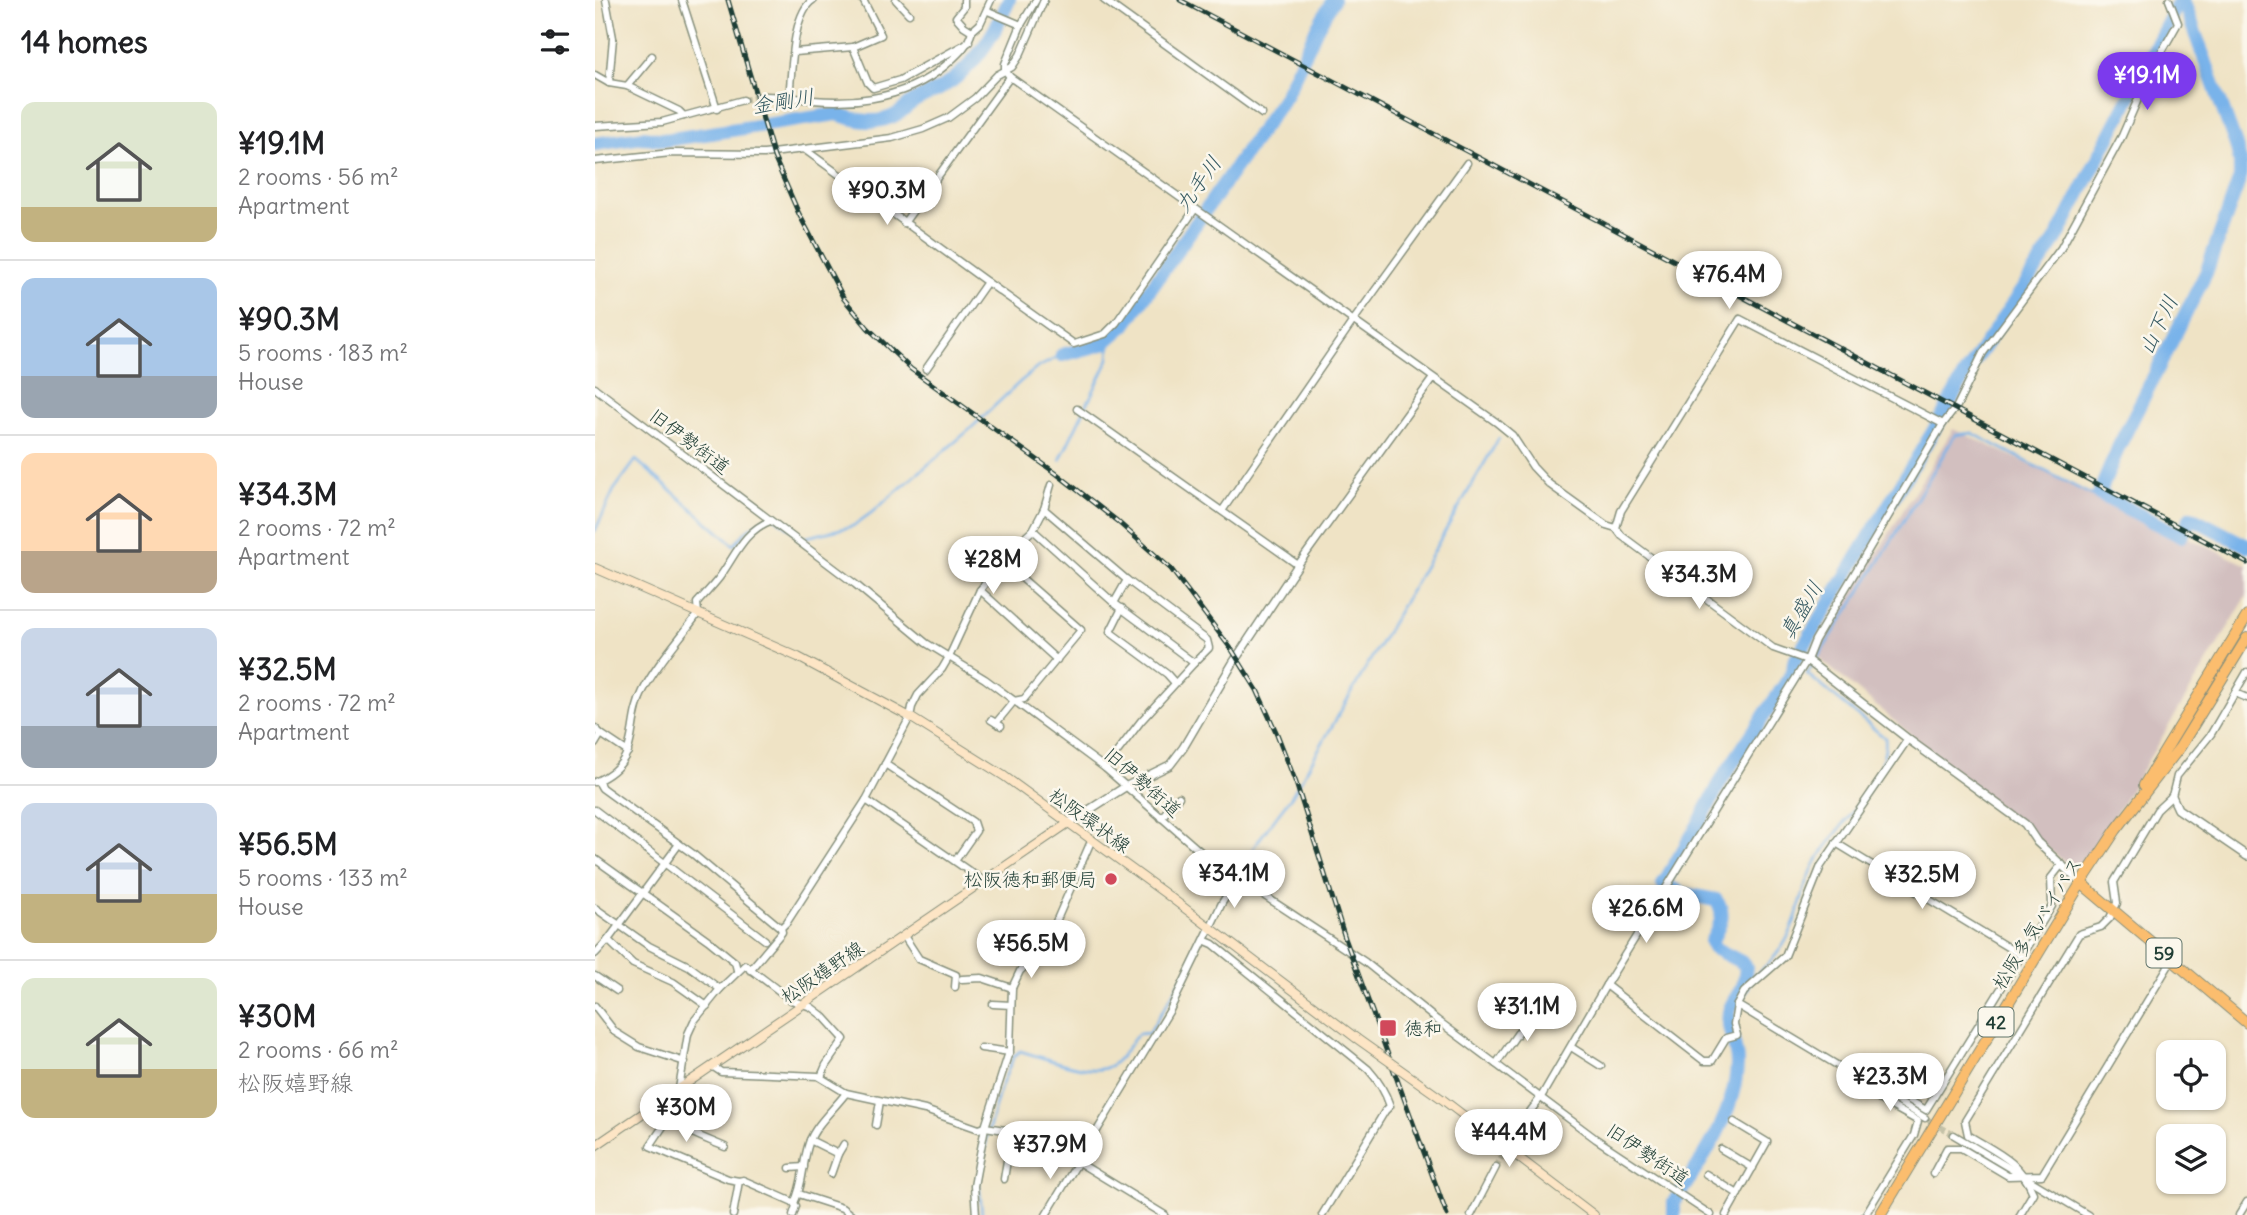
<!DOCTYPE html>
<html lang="en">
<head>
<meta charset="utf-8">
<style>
	:root { --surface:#fff; --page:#f6f6f6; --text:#202124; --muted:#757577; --line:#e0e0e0; --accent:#7c3aed }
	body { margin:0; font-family:Delius,"Klee One",sans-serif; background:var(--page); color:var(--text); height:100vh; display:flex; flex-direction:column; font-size:26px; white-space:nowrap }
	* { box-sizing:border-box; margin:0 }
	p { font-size:23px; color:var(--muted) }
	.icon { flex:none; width:38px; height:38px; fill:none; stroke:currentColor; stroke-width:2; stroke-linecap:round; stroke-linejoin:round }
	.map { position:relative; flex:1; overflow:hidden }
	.details { display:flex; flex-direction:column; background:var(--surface); width:595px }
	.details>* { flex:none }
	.buttons { position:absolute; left:1561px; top:1040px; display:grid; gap:14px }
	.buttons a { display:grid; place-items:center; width:70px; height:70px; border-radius:14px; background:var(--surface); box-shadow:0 2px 5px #0004; font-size:35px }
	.price { position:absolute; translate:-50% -60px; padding:0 16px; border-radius:24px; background:#fff; color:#222; font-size:23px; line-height:46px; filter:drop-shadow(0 2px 4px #0008) }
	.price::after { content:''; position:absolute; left:50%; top:42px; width:21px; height:16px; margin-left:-10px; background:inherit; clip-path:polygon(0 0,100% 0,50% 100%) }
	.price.active { background:var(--accent); color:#fff }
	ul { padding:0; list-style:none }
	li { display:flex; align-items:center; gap:21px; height:175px; padding:0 21px }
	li+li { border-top:2px solid var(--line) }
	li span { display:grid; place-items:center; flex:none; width:196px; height:140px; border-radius:14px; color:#555 }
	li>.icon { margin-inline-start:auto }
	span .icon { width:84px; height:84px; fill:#fffc; stroke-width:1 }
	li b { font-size:30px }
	h2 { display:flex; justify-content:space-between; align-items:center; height:84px; padding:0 21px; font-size:30px }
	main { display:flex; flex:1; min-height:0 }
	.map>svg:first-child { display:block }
</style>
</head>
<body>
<main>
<section class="details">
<h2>14 homes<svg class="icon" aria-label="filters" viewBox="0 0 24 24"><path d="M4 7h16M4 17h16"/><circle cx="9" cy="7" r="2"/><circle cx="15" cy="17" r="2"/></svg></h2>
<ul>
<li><span style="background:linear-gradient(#dfe7d0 75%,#c2b280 0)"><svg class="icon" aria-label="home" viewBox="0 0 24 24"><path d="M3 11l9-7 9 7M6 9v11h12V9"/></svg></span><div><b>¥19.1M</b><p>2 rooms · 56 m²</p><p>Apartment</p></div></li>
<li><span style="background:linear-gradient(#a9c7e8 70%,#9aa5b1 0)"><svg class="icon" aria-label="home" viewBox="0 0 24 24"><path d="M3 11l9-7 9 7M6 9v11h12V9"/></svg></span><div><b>¥90.3M</b><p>5 rooms · 183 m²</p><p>House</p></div></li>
<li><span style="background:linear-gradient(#ffd9b3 70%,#b9a48a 0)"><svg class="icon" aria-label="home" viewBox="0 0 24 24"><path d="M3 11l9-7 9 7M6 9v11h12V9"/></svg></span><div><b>¥34.3M</b><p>2 rooms · 72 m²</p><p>Apartment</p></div></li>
<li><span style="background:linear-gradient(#c9d6e8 70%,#9aa5b1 0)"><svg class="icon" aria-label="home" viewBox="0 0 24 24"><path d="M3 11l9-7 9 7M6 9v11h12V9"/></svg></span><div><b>¥32.5M</b><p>2 rooms · 72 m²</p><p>Apartment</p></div></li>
<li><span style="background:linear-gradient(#c9d6e8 65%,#c2b280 0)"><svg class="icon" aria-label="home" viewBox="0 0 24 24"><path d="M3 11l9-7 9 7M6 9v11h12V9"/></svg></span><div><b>¥56.5M</b><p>5 rooms · 133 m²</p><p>House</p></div></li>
<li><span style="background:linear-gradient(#dfe7d0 65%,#c2b280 0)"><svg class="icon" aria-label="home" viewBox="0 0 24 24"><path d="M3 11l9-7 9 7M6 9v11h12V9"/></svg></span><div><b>¥30M</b><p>2 rooms · 66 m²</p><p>松阪嬉野線</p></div></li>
</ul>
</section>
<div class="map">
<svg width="1652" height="1215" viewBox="0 0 1652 1215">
	<rect width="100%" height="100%" fill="#fbf7ec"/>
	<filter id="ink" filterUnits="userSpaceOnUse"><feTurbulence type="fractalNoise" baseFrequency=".0143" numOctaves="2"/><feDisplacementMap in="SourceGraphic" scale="14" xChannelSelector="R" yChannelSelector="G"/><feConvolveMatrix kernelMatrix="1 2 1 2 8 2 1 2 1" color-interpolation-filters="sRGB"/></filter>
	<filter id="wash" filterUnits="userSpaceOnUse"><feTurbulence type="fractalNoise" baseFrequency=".00686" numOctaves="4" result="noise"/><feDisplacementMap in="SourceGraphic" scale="28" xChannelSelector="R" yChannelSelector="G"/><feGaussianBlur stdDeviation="1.57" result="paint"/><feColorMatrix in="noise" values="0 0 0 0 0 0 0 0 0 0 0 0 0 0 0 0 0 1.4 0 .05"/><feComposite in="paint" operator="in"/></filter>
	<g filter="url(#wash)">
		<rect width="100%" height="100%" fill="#efe3c5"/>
		<!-- industrial -->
		<polygon fill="#d2bfbf" points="1358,429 1652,565 1652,596 1490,865 1474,866 1220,655"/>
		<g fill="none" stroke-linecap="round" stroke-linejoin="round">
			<!-- stream -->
			<g stroke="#79b3ea" stroke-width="2.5">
				<polyline points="465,460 514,359 515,340"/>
				<polyline points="175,516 179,517 208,538 258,526 276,513 373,431 426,381 442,368 467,355"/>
				<polyline points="0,531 19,490 41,460 139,545 153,529 169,519"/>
				<path d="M607,937C630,885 662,841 696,797L904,438"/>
				<path d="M1149,984C1164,973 1177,962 1187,947C1204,922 1206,888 1221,862C1240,830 1295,776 1290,738L1212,674L1284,562L1360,435L1377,433L1502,498L1504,494"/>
				<path d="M387,1215L384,1181L393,1132L405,1089L419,1056L425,1051C445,1056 494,1076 513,1067C526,1061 534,1044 543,1034L554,1033L588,977"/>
			</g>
			<!-- river -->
			<g stroke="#79b3ea" stroke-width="14">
				<polyline points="1588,0 1641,145 1645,161 1645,178 1611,273 1524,446 1504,494 1586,536 1596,517 1652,546"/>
				<path d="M0,144L48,137L70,140L242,114C263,121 284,126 304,113C310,109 315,103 321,100C329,95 338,93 346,88C379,69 400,34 414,0"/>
				<polyline points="467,355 508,344 530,325 690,96 722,28 738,0"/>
				<path d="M1079,1215V1202C1106,1162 1140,1115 1142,1065C1143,1046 1131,1031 1134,1012C1137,1000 1146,993 1149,983C1150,978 1150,972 1151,967L1148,963L1119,948L1116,942C1123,928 1133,915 1121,900L1089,894L1068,884L1106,820L1127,779L1198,672L1199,662L1351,410L1369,376L1462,238L1582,5L1588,0"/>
			</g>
		</g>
	</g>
	<g filter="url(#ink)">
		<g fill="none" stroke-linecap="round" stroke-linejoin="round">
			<!-- minor-tunnel -->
			<g stroke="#c5c2a8" stroke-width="6" stroke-dasharray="6 3" stroke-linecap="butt">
				<polyline points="148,100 170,96"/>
				<polyline points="1330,1118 1359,1135"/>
				<polyline points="901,1167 928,1121"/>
			</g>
			<!-- minor casing -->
			<g stroke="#87907c" stroke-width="9">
				<g id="minor">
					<polyline points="11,0 18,38 14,83"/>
					<polyline points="87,0 122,109"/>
					<polyline points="301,0 314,14"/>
					<polyline points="369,0 369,7 361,17 369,26 377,31 385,24 396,0"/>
					<polyline points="441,0 426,25 410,64 410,70 415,77 901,422 917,435 938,467 954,484 1011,525 1021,528 1027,536 1178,648 1212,660"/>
					<polyline points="509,0 667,114"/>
					<polyline points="393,11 426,25"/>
					<polyline points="258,47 286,35 268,0"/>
					<polyline points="200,52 258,47 273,83 278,88 305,80 374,42"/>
					<polyline points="0,75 14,83 32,86 84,111 89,116 148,100"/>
					<polyline points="32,86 57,56"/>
					<path d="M170,96L194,97C197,73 197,13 218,0"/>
					<path d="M194,97C248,106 308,102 351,65C363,54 373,46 377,31"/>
					<polyline points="0,126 67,122 89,116"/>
					<polyline points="209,149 392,282"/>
					<polyline points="0,161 76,153 169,154 297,138 328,129 353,118 380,98 402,75 417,67 425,55 449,0"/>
					<polyline points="309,223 415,77"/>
					<polyline points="331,369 392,282 479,344 510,334 521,323 600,209"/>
					<polyline points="0,388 260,584 331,643 390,679 510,768 615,860 770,962 842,1020 1001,1139 1116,1215"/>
					<polyline points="482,409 703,565 838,378"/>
					<polyline points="449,509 532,580 519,603"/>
					<polyline points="627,511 758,321 872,163"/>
					<polyline points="1021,528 1026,511 1145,319 1348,424"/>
					<polyline points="438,530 519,603 599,663 546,721 510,768"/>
					<polyline points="532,580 612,640 614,648 599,663"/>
					<polyline points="385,590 462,660"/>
					<polyline points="527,608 515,632 572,674 580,683"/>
					<polyline points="1640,693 1652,698"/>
					<polyline points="396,720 406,726"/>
					<polyline points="401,723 419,701 429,699 486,630 414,567 406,565"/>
					<polyline points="0,728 6,734 33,752"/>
					<polyline points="0,744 6,734"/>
					<polyline points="290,764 378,822 381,831 360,861"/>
					<polyline points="3,781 7,788 98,854 186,928"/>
					<path d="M0,782C49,760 29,728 48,691C61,665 82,642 99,619L103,613L102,603C109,595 117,587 124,578C140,556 149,531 175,521"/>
					<polyline points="271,800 390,882"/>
					<polyline points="0,810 170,940"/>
					<polyline points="566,818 584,797"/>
					<polyline points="1241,843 1427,956"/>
					<polyline points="0,859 113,940 140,962 142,970"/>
					<polyline points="0,908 54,946 94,966 125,989"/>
					<polyline points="309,936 324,959 361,975 360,987"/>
					<polyline points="13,940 38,964 78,982 112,1006"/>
					<path d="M611,941L618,944L773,1069C784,1081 790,1091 795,1106L790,1111L727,1215"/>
					<polyline points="405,947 424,959 428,968"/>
					<polyline points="0,954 13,940 84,844"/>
					<polyline points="155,970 187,932 186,928 192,922 271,800 315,717 317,707 323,695 347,669 354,657 385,590 419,547 438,530 449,509 456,485"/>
					<polyline points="0,976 22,991"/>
					<polyline points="367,979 387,978 417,988"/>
					<polyline points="1011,985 1109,1061 1117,1061 1131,1038 1142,1035 1139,1024 1142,1005 1149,992 1190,956 1226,866 1313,739"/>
					<polyline points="398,1004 416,1005"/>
					<polyline points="1142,1005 1330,1118"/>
					<polyline points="0,1006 20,1032 44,1047 90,1062"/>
					<polyline points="976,1047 1006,1066"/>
					<polyline points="386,1048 415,1052"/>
					<polyline points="901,1064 941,1007"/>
					<polyline points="117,1066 126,1072 223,1076 251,1093 330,1110 384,1129 390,1127 437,1134 570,1215"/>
					<path d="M77,1115C86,1132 113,1139 130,1147"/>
					<polyline points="928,1121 946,1097 1011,985 1212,660 1220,640 1348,424 1362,406 1388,353 1466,248 1527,136 1553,76 1583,23 1574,0"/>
					<polyline points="281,1125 285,1101"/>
					<polyline points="1359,1135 1493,1215"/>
					<polyline points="215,1140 243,1154 249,1144"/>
					<polyline points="1126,1149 1158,1168"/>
					<polyline points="195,1168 209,1167"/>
					<polyline points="236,1174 243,1154"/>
					<polyline points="1111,1174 1143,1194"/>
					<polyline points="1338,1174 1352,1148 1366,1148 1413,1176 1447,1175 1577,960"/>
					<polyline points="409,1179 417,1130"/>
					<polyline points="144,1181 148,1180 198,1202 201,1206 198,1215"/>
					<polyline points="204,1194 247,1208 256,1215"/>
					<path d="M199,1203C209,1184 207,1163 214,1143C220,1125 239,1109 251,1093"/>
					<polyline points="138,1215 144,1181 133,1179 55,1146 81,1107 93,1034 99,1021 125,989 150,965 196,1000 216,1007 229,1017 249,1039 231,1065 226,1077"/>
					<polyline points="381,1215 379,1186 390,1127 415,1049 417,988 425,971 450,947 497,839"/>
					<polyline points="451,1215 575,1010 627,903 642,879"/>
					<polyline points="876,1215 901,1167"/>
					<polyline points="1131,1215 1172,1142 1139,1122"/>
					<polyline points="1270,1215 1319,1135 1323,1121 1271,1092 1277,1078 1331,1110 1457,906 1456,878 1467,864"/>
					<path d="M1425,1215L1438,1193C1424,1160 1402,1153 1373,1135L1370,1121L1484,934L1506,927L1515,918L1522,903L1519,882L1562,810L1577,796L1582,776L1616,734L1652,672"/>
					<polyline points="1644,1215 1652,1202"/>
				</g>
			</g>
			<!-- tertiary casing -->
			<g stroke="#87907c" stroke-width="10">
				<g id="tertiary">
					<polyline points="1212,660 1313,739 1430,824 1442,842 1486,883"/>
					<polyline points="1577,796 1583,809 1652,856"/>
					<polyline points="472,824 530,787 575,765 588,748 638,663 703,565"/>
				</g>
			</g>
			<!-- secondary casing -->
			<g stroke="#87907c" stroke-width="10">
				<g id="secondary">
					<polyline points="0,568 203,657 315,717 409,776 571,894 761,1038"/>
					<polyline points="847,1099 999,1215"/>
					<polyline points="0,1146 472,824"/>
				</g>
			</g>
			<!-- primary casing -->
			<g stroke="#87907c" stroke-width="12">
				<polyline id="primary" points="1486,883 1652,1023"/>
			</g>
			<!-- trunk casing -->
			<g stroke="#87907c" stroke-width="12">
				<g id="trunk">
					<polyline points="1549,785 1652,616"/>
					<polyline points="1285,1215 1486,883 1521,830 1585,747 1652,638"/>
				</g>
			</g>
			<!-- minor -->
			<use href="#minor" stroke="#fff" stroke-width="6"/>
			<!-- tertiary -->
			<use href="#tertiary" stroke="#fff" stroke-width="7"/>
			<!-- secondary -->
			<use href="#secondary" stroke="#fde5c5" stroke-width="8"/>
			<!-- primary -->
			<use href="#primary" stroke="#fbbd6e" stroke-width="10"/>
			<!-- trunk -->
			<use href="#trunk" stroke="#fbbd6e" stroke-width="10"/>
			<!-- rail casing -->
			<g stroke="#1f3d34" stroke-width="5">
				<g id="rail">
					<polyline points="133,0 179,157 204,214 249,299 273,328 316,369 462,474 522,521 576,569 637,650 662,690 682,734 701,783 750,938 852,1215"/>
					<polyline points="585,0 1652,563"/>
				</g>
			</g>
			<!-- rail -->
			<use href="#rail" stroke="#fbf7ec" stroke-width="2.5" stroke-dasharray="8" stroke-linecap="butt"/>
			<!-- secondary-bridge casing -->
			<g stroke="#87907c" stroke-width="10" stroke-linecap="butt">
				<polyline id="secondary-bridge" points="761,1038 847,1099"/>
			</g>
			<!-- secondary-bridge -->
			<use href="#secondary-bridge" stroke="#fde5c5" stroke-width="8"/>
		</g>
	</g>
	<!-- markers -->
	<g fill="#d1495b" stroke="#fbf7ec" stroke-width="2.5">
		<circle cx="516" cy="879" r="7"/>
		<rect x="784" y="1019" width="18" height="18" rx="3.5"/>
	</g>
	<g text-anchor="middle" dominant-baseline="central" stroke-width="5" stroke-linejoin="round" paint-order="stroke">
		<!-- shield labels -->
		<g fill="#fbf7ec" stroke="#61756b" stroke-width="2">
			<rect x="1551.5" y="938.5" width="35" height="29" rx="5"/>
			<rect x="1383.5" y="1007.5" width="35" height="29" rx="5"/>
		</g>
		<g font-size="18" font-weight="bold" fill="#1f3d34">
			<text x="1569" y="953">59</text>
			<text x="1401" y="1022">42</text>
		</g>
		<!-- street labels -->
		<g font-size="19" fill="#1f3d34" stroke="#fbf7ec">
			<text transform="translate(95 441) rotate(37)">旧伊勢街道</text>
			<text transform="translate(548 782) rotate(41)">旧伊勢街道</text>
			<text transform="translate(495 820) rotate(36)">松阪環状線</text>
			<text transform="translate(1442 923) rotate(-58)">松阪多気バイパス</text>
			<text transform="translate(227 972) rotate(-34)">松阪嬉野線</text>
			<text transform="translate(1053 1154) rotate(34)">旧伊勢街道</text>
		</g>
		<!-- poi labels -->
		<g font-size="19" fill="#1f3d34" stroke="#fbf7ec" text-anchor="end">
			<text x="502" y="879">松阪徳和郵便局</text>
			<text x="809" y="1028" text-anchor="start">徳和</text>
		</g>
		<!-- water labels -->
		<g font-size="21" font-style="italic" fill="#365a62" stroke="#fbf7ec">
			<text transform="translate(188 101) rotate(-9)">金剛川</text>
			<text transform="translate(603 184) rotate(-55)">九手川</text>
			<text transform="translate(1563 325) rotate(-64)">山下川</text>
			<text transform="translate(1206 610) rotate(-59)">真盛川</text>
		</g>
	</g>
</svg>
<div class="buttons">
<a><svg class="icon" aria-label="locate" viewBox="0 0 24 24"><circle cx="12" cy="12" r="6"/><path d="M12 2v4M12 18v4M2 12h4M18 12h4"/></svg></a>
<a><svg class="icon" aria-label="layers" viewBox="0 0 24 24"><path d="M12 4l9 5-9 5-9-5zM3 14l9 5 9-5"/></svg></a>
</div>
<b class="price active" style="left:1552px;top:112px">¥19.1M</b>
<b class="price" style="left:292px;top:227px">¥90.3M</b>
<b class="price" style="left:1134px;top:311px">¥76.4M</b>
<b class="price" style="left:398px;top:596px">¥28M</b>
<b class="price" style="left:1104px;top:611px">¥34.3M</b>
<b class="price" style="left:639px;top:910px">¥34.1M</b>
<b class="price" style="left:1327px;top:911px">¥32.5M</b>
<b class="price" style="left:1051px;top:945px">¥26.6M</b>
<b class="price" style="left:436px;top:980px">¥56.5M</b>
<b class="price" style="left:932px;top:1043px">¥31.1M</b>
<b class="price" style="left:1295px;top:1113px">¥23.3M</b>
<b class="price" style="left:91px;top:1144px">¥30M</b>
<b class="price" style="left:914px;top:1169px">¥44.4M</b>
<b class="price" style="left:455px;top:1181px">¥37.9M</b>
</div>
</main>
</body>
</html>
